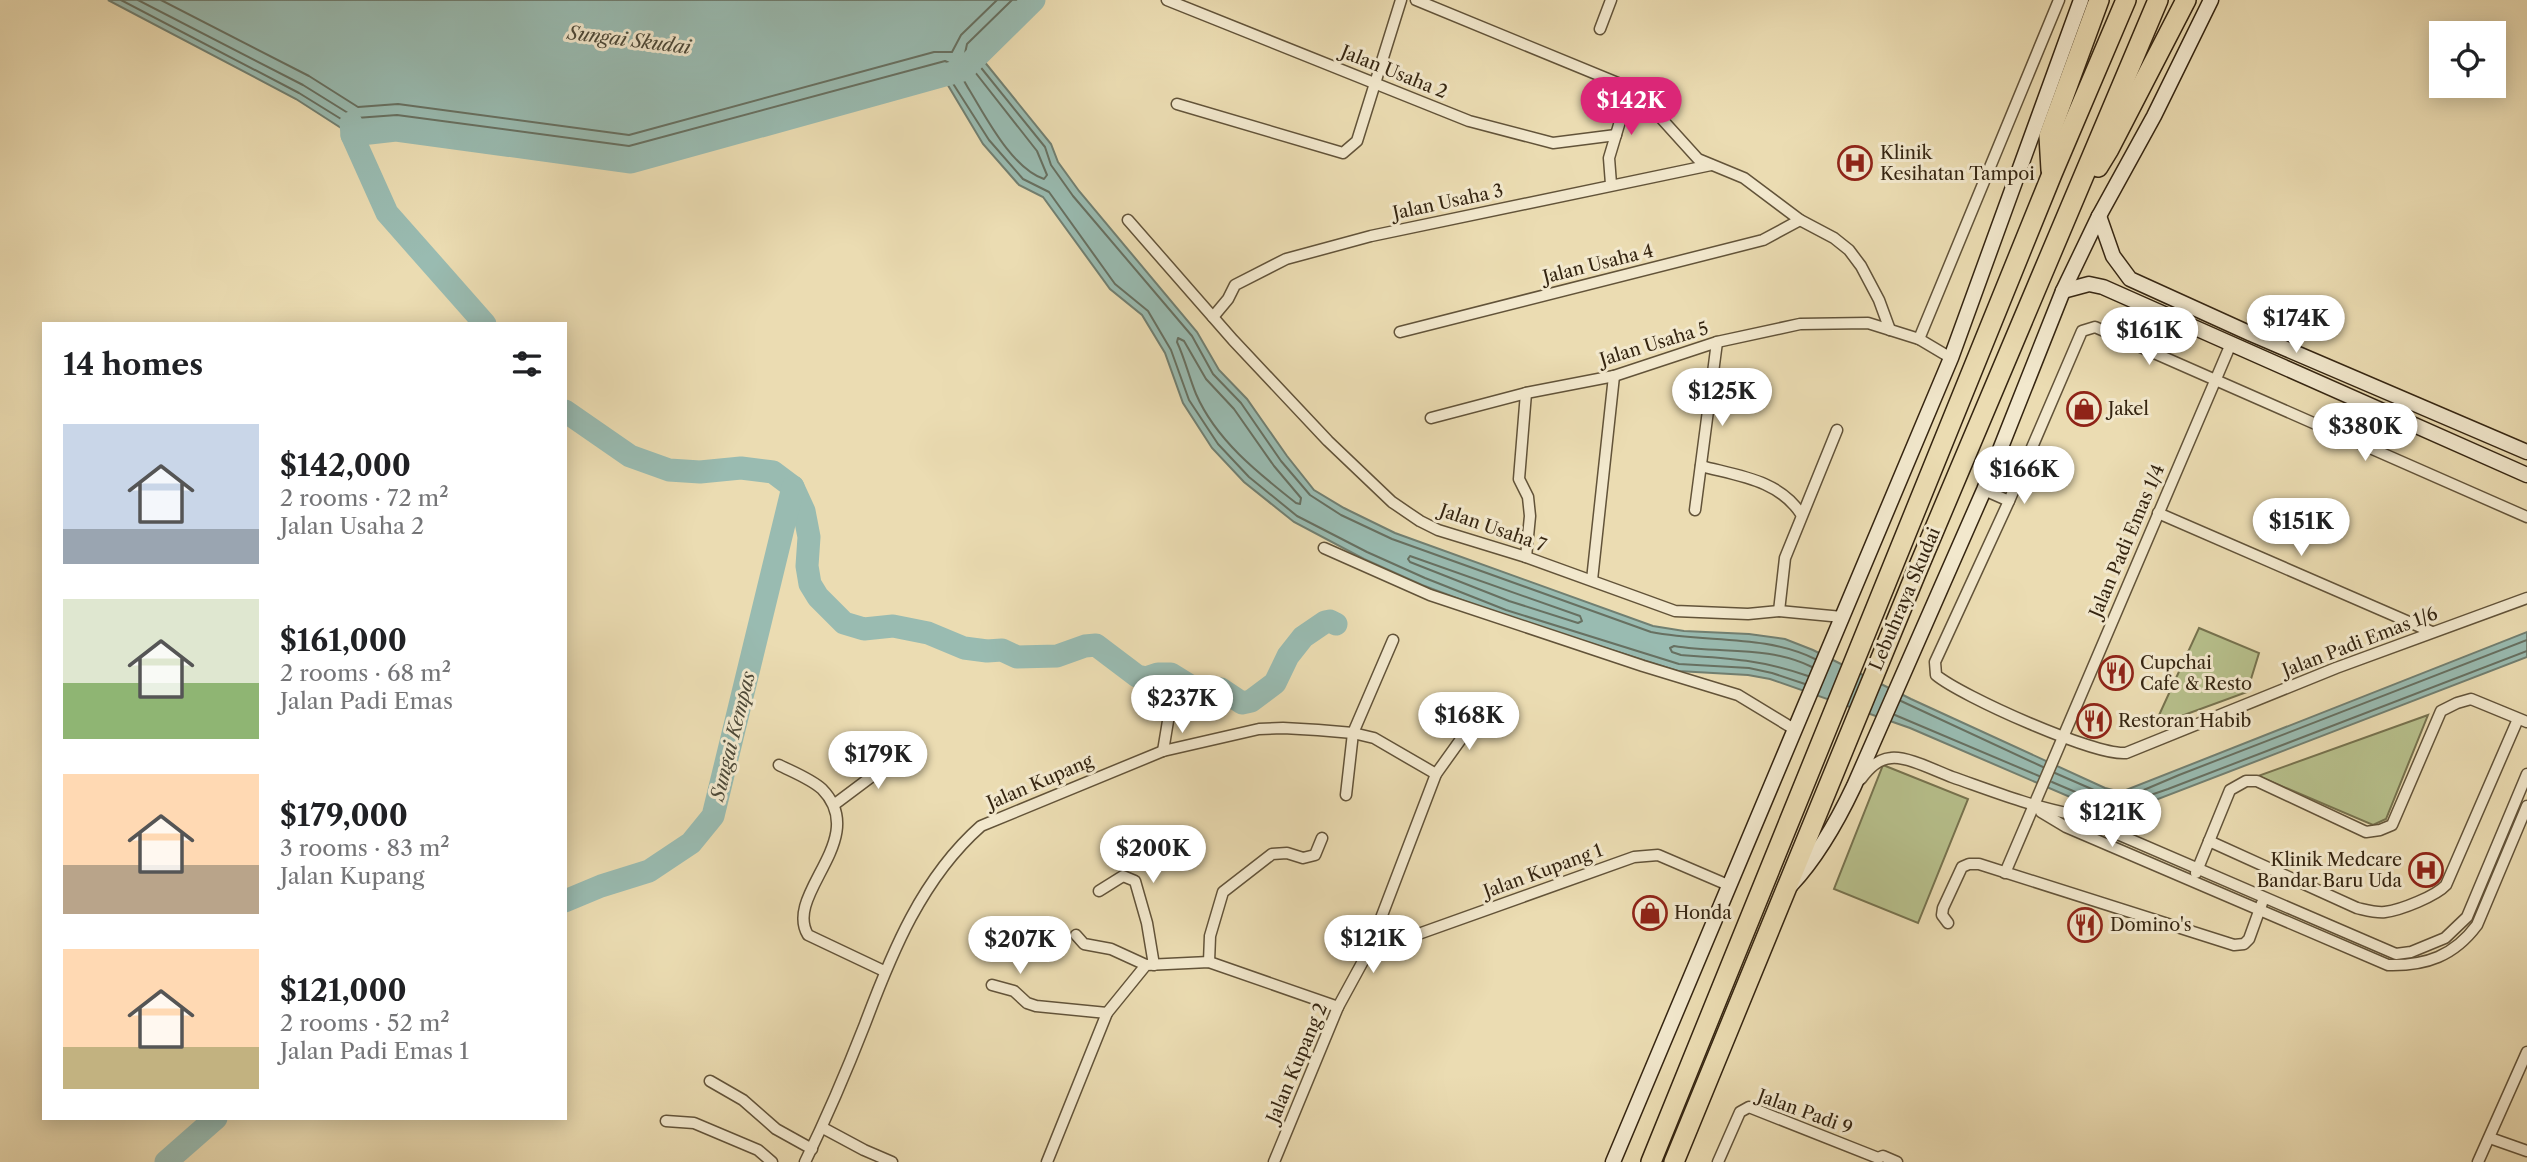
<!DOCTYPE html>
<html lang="en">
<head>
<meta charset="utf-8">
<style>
	:root { --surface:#fff; --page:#f6f6f6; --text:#202124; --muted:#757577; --accent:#db2777 }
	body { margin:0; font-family:"Libre Caslon Text",serif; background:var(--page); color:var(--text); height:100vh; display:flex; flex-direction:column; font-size:26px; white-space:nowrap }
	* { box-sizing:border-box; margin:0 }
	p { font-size:23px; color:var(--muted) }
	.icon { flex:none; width:38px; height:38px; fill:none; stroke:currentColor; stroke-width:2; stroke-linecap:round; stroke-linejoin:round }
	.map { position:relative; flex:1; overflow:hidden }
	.side { position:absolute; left:42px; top:322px; width:525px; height:798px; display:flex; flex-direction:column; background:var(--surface); border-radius:0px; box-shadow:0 4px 18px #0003 }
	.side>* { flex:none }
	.controls { position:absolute; left:2429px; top:21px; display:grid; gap:14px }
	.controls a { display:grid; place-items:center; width:77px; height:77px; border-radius:0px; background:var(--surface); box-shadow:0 4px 18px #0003; font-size:35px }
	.price { position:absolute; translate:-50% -60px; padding:0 16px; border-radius:24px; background:#fff; color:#222; font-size:23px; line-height:46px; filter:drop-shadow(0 2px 4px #0008) }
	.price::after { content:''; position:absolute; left:50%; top:42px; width:21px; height:16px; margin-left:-10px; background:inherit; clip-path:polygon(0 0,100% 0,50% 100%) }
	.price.on { background:var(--accent); color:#fff }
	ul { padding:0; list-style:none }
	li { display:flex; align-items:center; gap:21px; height:175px; padding:0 21px }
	li span { display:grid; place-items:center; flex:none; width:196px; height:140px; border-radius:0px; color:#555 }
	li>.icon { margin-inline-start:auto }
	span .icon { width:84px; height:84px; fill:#fffc; stroke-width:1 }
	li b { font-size:30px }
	h2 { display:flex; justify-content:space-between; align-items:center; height:84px; padding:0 21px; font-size:30px }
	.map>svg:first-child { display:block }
</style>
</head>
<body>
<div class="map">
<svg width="2527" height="1162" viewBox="0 0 2527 1162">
	<rect width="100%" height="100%" fill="#ebdcb2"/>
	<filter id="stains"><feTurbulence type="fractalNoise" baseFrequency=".00286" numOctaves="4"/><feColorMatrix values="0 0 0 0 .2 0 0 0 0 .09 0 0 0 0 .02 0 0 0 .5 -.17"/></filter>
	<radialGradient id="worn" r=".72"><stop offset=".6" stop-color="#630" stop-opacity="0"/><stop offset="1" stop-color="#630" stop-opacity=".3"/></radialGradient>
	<!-- green -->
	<g fill="#b7c08c" stroke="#76724e" stroke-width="2">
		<polygon points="2199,628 2259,653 2247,692 2154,726"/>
		<polygon points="2428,715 2386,819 2373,825 2258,776"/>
		<polygon points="1883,765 1968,799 1918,923 1834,889"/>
	</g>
	<!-- water -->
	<polygon fill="#99bbb1" stroke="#717f71" stroke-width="2" points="108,0 1034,0 979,55 1051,144 1058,162 1079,191 1197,332 1219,370 1247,399 1287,456 1314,490 1344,508 1395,533 1653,626 1684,631 1749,634 1785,639 1813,650 1911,699 2105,788 2121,792 2527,632 2527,657 2114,816 1910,728 1770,679 1748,675 1678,671 1504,616 1422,585 1364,559 1294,522 1244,482 1212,448 1183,403 1165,353 1142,315 1110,289 1043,197 1019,185 983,144 943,77 631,162 396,130 352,135 296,99"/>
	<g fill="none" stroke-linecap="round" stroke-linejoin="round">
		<!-- shore -->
		<g stroke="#677061" stroke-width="2">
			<polyline points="121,0 299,93 354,127 396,124 630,154 945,71 989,140 1023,179 1049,192 1115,284 1148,311 1171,350 1189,400 1218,444 1249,477 1297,516 1367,552 1425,578 1506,610 1679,664 1749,668 1772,673 1805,684"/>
			<path d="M138,0L303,85L356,118L397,115L629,146L945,61C958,66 963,80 970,91C987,119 1012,168 1044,179L1047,175L1037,151L964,58L967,44L1012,0"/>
			<polyline points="161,0 309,76 358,107 398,104 629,135 934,52 952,52 961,35 997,0"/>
			<path d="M1024,0L975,48L974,59L1045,147L1051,165L1073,196L1192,336L1213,374L1241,403L1281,461L1310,495L1341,515L1392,539L1651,632C1706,643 1764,634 1815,659"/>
			<path d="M1178,338L1184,341L1206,379L1234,409L1274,466L1301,498L1300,504L1296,503C1258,473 1216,440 1196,394C1189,377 1185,359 1177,342Z"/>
			<polygon points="1410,556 1580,616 1582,621 1578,623 1509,601 1410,562 1408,559"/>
			<polyline points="2527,640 2179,775 2139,792 2138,796 2142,798 2168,789 2527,651"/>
			<path d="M1808,676C1763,660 1728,658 1681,655L1672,652L1670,648L1674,646C1721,654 1767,645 1812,667"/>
			<polyline points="1901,701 2043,767"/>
			<polyline points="1895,715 2039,776"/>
			<polyline points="2052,782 2113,808 2123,804 2122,800 2103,794 2055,773"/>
		</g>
		<!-- river -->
		<g stroke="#99bbb1" stroke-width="23">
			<polyline points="351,123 352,135 387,213 485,324"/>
			<polyline points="352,135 396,130 631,162 963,70 1034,0"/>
			<polyline points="565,411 630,456 669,470 700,472 741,468 773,472 793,487 804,511 809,537 807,566 810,584 818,597 844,623 864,629 893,626 928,633 964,648 987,651 1002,650 1017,657 1057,656 1085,646 1096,645 1137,676 1146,678 1158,674 1171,674 1192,687 1221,689 1242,703 1251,701 1275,683 1288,656 1303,637 1325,622 1330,621 1336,624"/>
			<polyline points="565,901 601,886 649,871 691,843 713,816 793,487"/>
			<polyline points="166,1162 216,1118"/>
		</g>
		<!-- street casing -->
		<g stroke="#625339" stroke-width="13">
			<g id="street">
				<polyline points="1167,0 1469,121 1553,143 1616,135"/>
				<polyline points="1416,0 1630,88 1641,96 1698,159 1744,178 1800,220 1834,238 1849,250 1861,266 1879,300 1890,330"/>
				<polyline points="1600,29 1611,0"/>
				<polyline points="1177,104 1343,153 1357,141 1401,0"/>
				<polyline points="1611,184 1609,158 1630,88"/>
				<polyline points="1128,220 1233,340 1328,441 1392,502 1420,521 1438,530 1526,557 1675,611 1748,614 1779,611 1842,617"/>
				<polyline points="1213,317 1228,299 1235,285 1286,259 1371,236 1711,165"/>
				<polyline points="1400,332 1763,240 1800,220"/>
				<polyline points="1919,339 2059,0"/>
				<polyline points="1431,418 1526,393 1614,376 1717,342 1800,324 1868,323 1919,339 1951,358"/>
				<path d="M1701,466C1739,476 1779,480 1801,514"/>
				<polyline points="1984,490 2009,501"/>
				<polyline points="1695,510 1717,342"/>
				<polyline points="2158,513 2432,632"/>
				<path d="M2527,517L2095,327L2082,331L2009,501L1935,662L1936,675C1961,696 2095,756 2126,753L2336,668L2527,598"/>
				<polyline points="1324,548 1430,595 1643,666 1738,695 1794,729"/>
				<polyline points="1526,557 1530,516 1528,497 1519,479 1526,393"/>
				<polyline points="1592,580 1614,376"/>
				<polyline points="1779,611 1785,558 1837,430"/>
				<polyline points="1163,751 1169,715"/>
				<path d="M779,765C793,772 811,779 822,789C871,839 783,894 808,935L884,971"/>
				<path d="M1861,779C1868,769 1877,759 1891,758C1907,756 1936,771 1952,777C1992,791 2030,806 2071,814L2396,954L2411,952L2445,938L2467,917L2527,774"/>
				<polyline points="1346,795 1353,733 1393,640"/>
				<polyline points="835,804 903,753"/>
				<path d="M2041,812L2066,827L2388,965C2426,966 2454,956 2477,925L2527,806"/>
				<path d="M2209,841L2357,908C2366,910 2376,913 2385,912C2401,910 2436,896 2446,885L2518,719"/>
				<polyline points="2005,873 2230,346"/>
				<polyline points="2196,873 2230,790 2246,781 2257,781 2366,832 2380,830 2392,825 2441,711 2457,703 2471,699 2527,722"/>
				<polyline points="1099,891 1123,876 1135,881 1147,923 1154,965"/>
				<polyline points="1948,923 1942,915 1943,908 1962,867 1969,864 1979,864 2234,945 2244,944 2249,939 2262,903"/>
				<polyline points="1076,935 1084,944 1111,949 1146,965"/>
				<polyline points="1368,952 1634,857 1658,855 1728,885"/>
				<polyline points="1209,962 1210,936 1223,892 1272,854 1287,853 1303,858 1315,855 1322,838"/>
				<polyline points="992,985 1014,991 1027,1003 1036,1006 1107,1013"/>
				<polyline points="710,1081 743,1100 776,1129 812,1149"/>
				<polyline points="666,1121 694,1123 758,1150 772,1162"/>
				<polyline points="823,1128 864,1150 892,1162"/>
				<polyline points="2490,1138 2527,1151"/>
				<path d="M805,1162C827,1117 847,1070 865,1024C892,952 922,878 981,826L1163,751L1259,729L1283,728L1318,730L1353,733L1374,738L1436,774"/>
				<polyline points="1047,1162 1107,1013 1146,965 1209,962 1338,1007"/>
				<polyline points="1274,1162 1338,1007 1368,952 1436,774 1479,714"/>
				<polyline points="1718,1162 1740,1112 1749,1107 1878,1158 1883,1156 1897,1162"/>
				<polyline points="2478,1162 2527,1052"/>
			</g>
		</g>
		<!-- secondary casing -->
		<g stroke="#352511" stroke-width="17">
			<g id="secondary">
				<polyline points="2099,216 2113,256 2130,279 2249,333 2527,452"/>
				<polyline points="2063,291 2089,284 2103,287 2527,475"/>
				<path d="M1791,885C1818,856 1837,822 1854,786L1984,490L2063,291L2099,216L2154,116L2211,0"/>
				<polyline points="1613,1162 1951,358 2081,0"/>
			</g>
		</g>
		<!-- highway casing -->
		<g stroke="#352511" stroke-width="22">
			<g id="highway">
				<polyline points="2098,167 2109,149 2186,0"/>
				<polyline points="2051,170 2049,136 2099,0"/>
				<polyline points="1651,1162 2052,174 2126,0"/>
				<polyline points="1674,1162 1916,573 2158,0"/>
			</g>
		</g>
		<!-- street -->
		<use href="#street" stroke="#f2e8cd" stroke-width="10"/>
		<!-- secondary -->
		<use href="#secondary" stroke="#f2e8cd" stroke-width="14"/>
		<!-- highway -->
		<use href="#highway" stroke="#ebdcb2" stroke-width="19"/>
	</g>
	<!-- icons -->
	<defs>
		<g id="hospital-ring" transform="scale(1.75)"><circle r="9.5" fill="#f2e8cd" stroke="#8f2418" stroke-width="1.5"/><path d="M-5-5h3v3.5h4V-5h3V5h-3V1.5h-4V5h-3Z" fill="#8f2418"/></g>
		<g id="shop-ring" transform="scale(1.75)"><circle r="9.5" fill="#f2e8cd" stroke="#8f2418" stroke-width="1.5"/><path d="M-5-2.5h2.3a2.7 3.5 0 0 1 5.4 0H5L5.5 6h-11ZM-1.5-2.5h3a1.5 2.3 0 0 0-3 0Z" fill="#8f2418"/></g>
		<g id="restaurant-ring" transform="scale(1.75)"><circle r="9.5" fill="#f2e8cd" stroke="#8f2418" stroke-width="1.5"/><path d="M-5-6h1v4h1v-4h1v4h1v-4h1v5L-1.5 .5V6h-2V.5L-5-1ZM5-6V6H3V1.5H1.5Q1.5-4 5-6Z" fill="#8f2418"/></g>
	</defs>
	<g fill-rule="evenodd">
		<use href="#hospital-ring" x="1855" y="163"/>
		<use href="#shop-ring" x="2084" y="409"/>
		<use href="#restaurant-ring" x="2116" y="673"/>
		<use href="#restaurant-ring" x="2094" y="721"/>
		<use href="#hospital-ring" x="2426" y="870"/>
		<use href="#shop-ring" x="1650" y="913"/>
		<use href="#restaurant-ring" x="2085" y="925"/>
	</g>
	<g text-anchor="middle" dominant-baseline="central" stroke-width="6" stroke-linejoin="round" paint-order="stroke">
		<!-- street labels -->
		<g font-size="18" fill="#352511" stroke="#f2e8cd">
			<text transform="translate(1394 72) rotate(22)">Jalan Usaha 2</text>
			<text transform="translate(1448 202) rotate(-12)">Jalan Usaha 3</text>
			<text transform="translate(1598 264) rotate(-14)">Jalan Usaha 4</text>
			<text transform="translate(1654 344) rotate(-17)">Jalan Usaha 5</text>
			<text transform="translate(1493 528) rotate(19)">Jalan Usaha 7</text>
			<text transform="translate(2127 541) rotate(-67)">Jalan Padi Emas 1/4</text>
			<text transform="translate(1905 599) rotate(-67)">Lebuhraya Skudai</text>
			<text transform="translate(2360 642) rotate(-21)">Jalan Padi Emas 1/6</text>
			<text transform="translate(1040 782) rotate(-23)">Jalan Kupang</text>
			<text transform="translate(1543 871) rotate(-20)">Jalan Kupang 1</text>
			<text transform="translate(1297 1063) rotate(-67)">Jalan Kupang 2</text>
			<text transform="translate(1805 1112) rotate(20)">Jalan Padi 9</text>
		</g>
		<!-- poi labels -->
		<g font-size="18" fill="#352511" stroke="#f2e8cd" text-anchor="start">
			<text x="1880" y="153">Klinik<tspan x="1880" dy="21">Kesihatan Tampoi</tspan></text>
			<text x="2108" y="409">Jakel</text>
			<text x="2140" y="663">Cupchai<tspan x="2140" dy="21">Cafe &amp; Resto</tspan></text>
			<text x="2118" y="721">Restoran Habib</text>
			<text x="2402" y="860" text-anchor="end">Klinik Medcare<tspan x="2402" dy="21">Bandar Baru Uda</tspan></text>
			<text x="1674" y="913">Honda</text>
			<text x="2110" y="925">Domino's</text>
		</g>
		<!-- water labels -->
		<g font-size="19" font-style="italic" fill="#4e4a39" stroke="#f2e8cd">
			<text transform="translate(629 40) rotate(7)">Sungai Skudai</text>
			<text transform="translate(733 736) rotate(-76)">Sungai Kempas</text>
		</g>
	</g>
	<rect width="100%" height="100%" filter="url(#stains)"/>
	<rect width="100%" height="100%" fill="url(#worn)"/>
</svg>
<div class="controls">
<a><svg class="icon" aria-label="locate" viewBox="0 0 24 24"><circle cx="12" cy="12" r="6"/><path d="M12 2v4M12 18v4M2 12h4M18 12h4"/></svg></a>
</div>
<b class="price on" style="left:1631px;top:137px">$142K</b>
<b class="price" style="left:2296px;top:355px">$174K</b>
<b class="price" style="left:2149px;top:367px">$161K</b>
<b class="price" style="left:1722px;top:428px">$125K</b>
<b class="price" style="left:2365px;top:463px">$380K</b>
<b class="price" style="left:2024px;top:506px">$166K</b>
<b class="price" style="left:2301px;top:558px">$151K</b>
<b class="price" style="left:1182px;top:735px">$237K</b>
<b class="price" style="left:1469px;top:752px">$168K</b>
<b class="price" style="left:878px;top:791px">$179K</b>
<b class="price" style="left:2112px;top:849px">$121K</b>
<b class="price" style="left:1153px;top:885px">$200K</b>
<b class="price" style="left:1373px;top:975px">$121K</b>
<b class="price" style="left:1020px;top:976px">$207K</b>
<section class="side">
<h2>14 homes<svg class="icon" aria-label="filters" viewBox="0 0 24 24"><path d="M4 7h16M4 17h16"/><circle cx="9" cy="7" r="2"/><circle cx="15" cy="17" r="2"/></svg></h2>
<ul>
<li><span style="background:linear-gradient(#c9d6e8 75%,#9aa5b1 0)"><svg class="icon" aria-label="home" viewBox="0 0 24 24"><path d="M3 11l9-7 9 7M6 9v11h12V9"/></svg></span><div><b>$142,000</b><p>2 rooms · 72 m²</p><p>Jalan Usaha 2</p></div></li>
<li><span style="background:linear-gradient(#dfe7d0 60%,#8fb573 0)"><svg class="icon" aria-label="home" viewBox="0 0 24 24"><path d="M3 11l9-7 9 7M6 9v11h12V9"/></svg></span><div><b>$161,000</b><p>2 rooms · 68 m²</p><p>Jalan Padi Emas</p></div></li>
<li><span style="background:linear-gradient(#ffd9b3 65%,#b9a48a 0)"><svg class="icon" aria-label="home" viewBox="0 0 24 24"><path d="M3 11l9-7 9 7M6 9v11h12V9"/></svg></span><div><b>$179,000</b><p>3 rooms · 83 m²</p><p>Jalan Kupang</p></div></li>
<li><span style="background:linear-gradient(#ffd9b3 70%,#c2b280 0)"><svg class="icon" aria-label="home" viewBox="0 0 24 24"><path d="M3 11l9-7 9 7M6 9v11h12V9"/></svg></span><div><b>$121,000</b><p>2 rooms · 52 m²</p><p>Jalan Padi Emas 1</p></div></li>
</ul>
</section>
</div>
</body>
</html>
